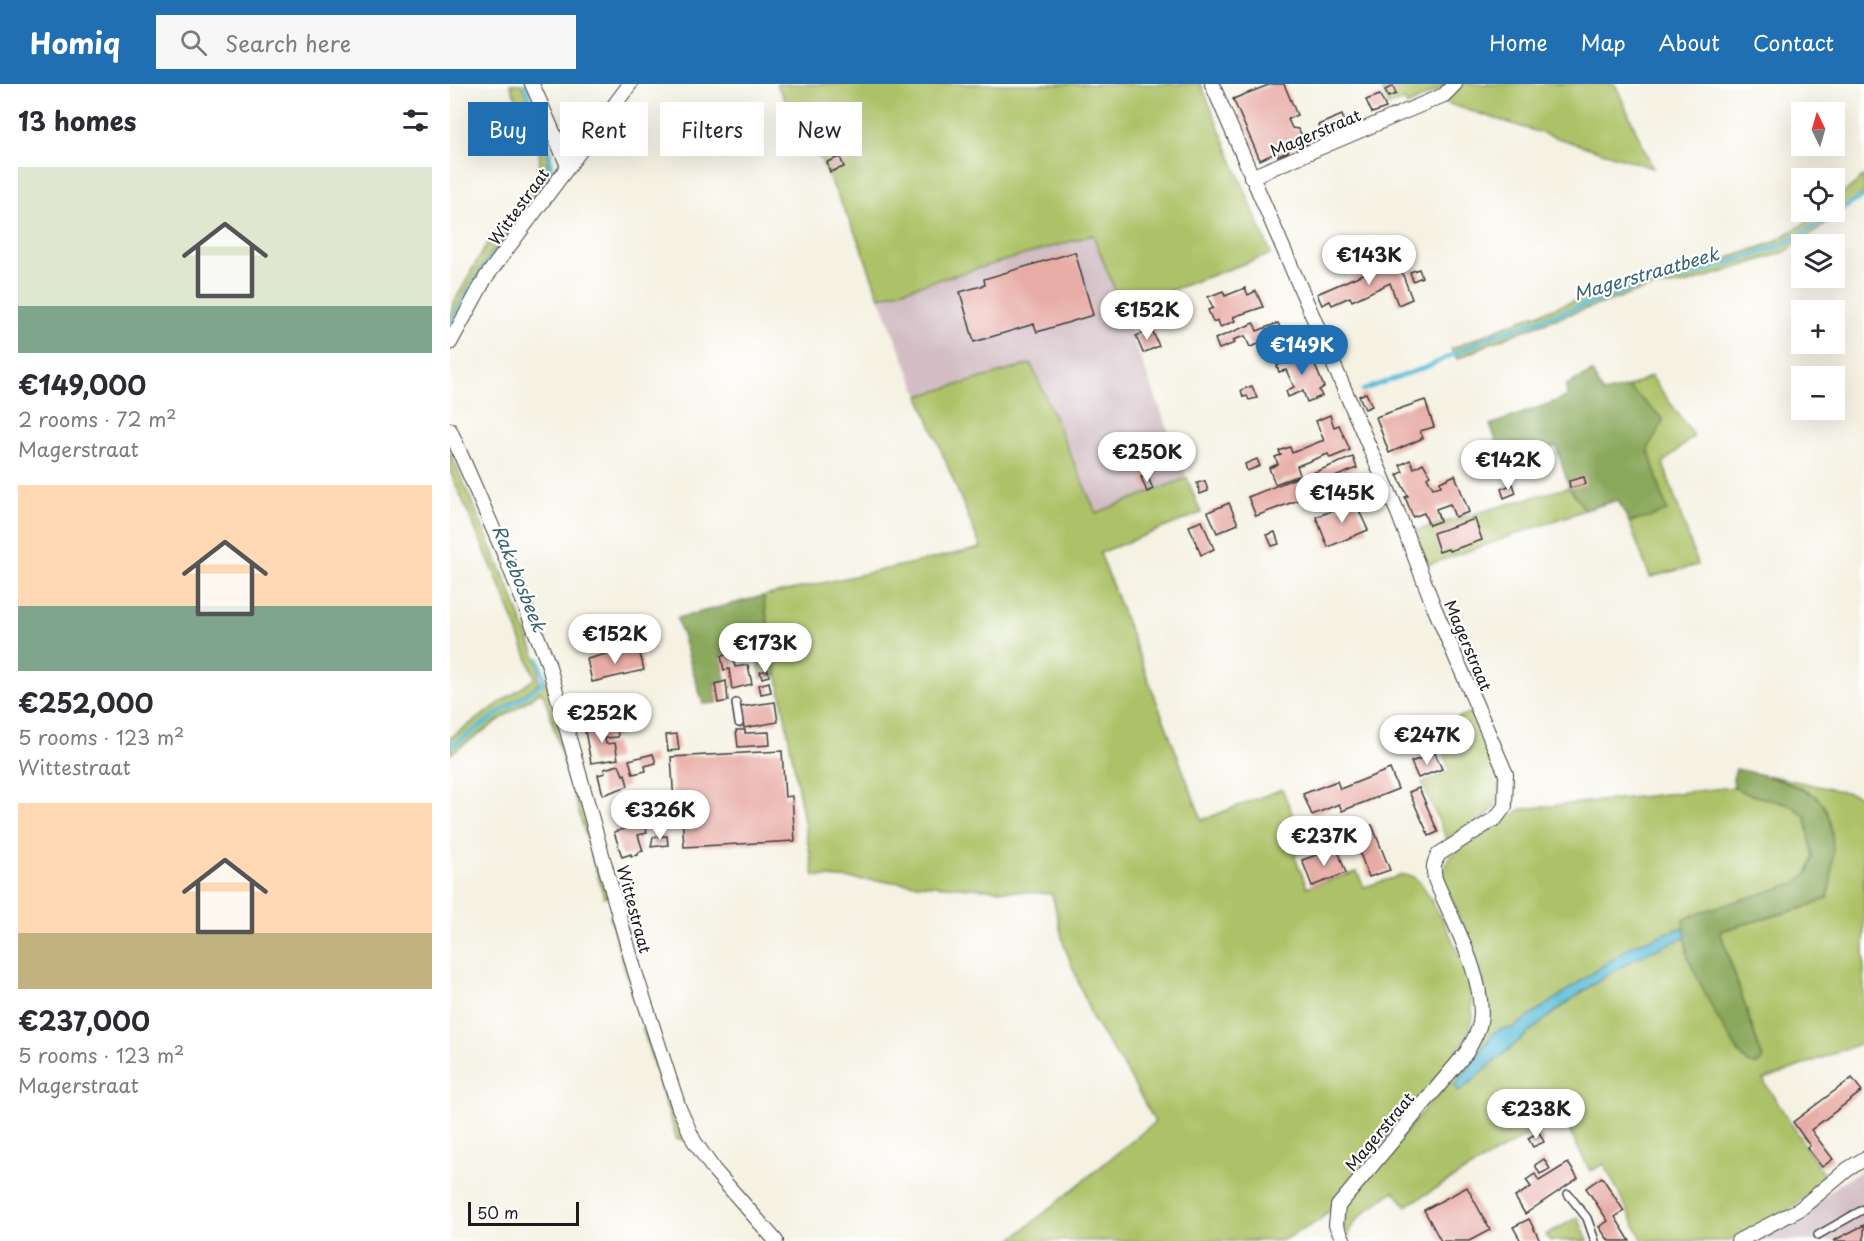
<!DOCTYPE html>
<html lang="en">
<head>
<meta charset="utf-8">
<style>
	:root { --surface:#fff; --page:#f7f7f7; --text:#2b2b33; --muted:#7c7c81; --accent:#1f6fb2 }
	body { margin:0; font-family:"Playpen Sans",sans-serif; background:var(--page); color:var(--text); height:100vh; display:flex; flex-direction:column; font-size:22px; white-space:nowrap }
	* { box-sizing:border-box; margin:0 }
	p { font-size:20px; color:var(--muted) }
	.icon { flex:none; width:33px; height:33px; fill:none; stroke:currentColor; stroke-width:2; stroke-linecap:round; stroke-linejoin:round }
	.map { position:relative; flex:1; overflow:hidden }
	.side { display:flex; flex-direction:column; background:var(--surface); width:450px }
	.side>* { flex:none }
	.banner { position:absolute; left:18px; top:18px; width:570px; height:54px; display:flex; gap:12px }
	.needle { width:39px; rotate:355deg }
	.buttons { position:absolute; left:1341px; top:18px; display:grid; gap:12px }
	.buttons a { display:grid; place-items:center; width:54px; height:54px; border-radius:0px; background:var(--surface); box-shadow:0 6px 24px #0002; font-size:30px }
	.scale { position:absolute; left:18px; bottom:15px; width:111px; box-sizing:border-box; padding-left:6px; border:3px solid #1c1c1c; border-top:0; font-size:16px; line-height:21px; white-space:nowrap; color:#1c1c1c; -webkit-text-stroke:4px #fff; paint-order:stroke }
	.price { position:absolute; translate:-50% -51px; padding:0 14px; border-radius:21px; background:#fff; color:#222; font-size:20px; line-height:39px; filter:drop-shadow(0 2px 3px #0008) }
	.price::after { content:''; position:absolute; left:50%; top:36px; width:18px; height:14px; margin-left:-9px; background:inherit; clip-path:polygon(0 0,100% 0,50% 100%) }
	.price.active { background:var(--accent); color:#fff }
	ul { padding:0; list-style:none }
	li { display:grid; align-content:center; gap:12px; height:318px; padding:0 18px }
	li span { display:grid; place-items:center; height:186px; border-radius:0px; color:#555 }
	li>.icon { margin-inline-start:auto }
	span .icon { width:108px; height:108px; fill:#fffc; stroke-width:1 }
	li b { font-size:26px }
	h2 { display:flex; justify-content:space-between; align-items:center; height:72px; padding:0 18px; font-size:26px }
	.tag { padding:0 21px; border-radius:0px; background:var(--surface); box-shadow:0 6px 24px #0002; font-size:21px; line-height:54px }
	.tag.active { background:var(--accent); color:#fff }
	header { display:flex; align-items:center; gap:36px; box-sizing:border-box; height:84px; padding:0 30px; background:var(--accent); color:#fff }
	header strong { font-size:28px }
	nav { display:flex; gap:33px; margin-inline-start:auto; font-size:21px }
	.search { width:420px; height:54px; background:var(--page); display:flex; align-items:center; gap:15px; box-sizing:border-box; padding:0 21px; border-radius:0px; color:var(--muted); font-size:22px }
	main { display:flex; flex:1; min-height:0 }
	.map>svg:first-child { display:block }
</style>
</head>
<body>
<header>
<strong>Homiq</strong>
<div class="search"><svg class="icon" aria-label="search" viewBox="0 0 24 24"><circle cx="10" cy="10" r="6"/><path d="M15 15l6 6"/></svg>Search here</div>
<nav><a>Home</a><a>Map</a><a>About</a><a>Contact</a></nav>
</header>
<main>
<section class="side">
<h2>13 homes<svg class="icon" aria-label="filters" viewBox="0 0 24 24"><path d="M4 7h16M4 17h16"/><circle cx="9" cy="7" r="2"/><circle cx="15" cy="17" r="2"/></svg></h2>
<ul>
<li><span style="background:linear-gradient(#dfe7d0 75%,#7fa58c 0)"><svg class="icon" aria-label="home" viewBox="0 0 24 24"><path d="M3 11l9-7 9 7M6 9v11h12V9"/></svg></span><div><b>€149,000</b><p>2 rooms · 72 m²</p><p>Magerstraat</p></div></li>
<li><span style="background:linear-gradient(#ffd9b3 65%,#7fa58c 0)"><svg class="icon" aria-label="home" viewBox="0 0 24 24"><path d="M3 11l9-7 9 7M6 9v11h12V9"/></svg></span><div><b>€252,000</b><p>5 rooms · 123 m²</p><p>Wittestraat</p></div></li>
<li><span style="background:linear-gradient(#ffd9b3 70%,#c2b280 0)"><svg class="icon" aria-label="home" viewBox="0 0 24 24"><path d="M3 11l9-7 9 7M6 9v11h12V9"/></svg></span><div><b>€237,000</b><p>5 rooms · 123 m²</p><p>Magerstraat</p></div></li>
</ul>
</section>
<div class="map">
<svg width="1414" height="1157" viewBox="0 0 1414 1157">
	<rect width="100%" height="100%" fill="#fff"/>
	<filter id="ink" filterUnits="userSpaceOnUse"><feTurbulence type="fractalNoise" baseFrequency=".0167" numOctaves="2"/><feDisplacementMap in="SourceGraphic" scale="12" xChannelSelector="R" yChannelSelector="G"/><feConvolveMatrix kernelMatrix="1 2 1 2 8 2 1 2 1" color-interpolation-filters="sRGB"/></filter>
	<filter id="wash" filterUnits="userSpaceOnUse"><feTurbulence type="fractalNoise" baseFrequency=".008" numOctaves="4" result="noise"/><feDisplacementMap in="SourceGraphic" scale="24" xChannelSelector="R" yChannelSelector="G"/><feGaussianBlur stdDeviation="1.35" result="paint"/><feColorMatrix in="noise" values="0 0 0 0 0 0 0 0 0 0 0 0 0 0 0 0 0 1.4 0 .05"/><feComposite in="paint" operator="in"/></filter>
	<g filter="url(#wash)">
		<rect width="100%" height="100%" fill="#f5f2e3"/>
		<!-- industrial -->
		<g fill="#d2bec4">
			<polygon points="643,151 737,394 646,430 581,280 469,312 429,213"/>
			<polygon points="1414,1086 1414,1157 1307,1157 1354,1129 1390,1099"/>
		</g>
		<!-- green -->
		<g fill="#adc267" stroke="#646f42" stroke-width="1.5">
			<path d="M60,0H71L94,49L98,66L97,95L32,182L0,237C0,223 6,214 13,203C21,186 31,170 41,154C60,127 95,105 89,68Z"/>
			<polygon points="326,0 751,0 821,170 672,224 643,151 429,213 410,160 371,76"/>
			<polygon points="930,0 1000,0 957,22 954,16 939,22"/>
			<polygon points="1010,0 1165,0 1203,84 992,18"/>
			<polygon points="1414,92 1414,108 1387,133 1335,168 1236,200 1199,204 1099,237 1043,258 1007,275 1001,265 1060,240 1145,209 1200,192 1250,184 1322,159 1349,143 1369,128 1384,128 1385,116"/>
			<polygon points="581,280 646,429 737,394 751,429 650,469 752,736 832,705 850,748 889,736 895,753 844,771 857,803 907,788 914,803 953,791 962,792 971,799 995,840 1014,881 1021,906 1023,935 1017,952 992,989 895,1104 878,1128 867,1138 831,1157 560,1157 705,1038 677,988 643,936 614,861 602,810 364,792 313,512 531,464 469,312"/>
			<path d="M1201,292L1244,352L1213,379L1248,481L1200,493L1179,438L1198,434L1217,426L1198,365C1202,352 1209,349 1213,335L1178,303Z"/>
			<polygon points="0,367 61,509 89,582 89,599 0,662 0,654 85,594 53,509 0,387"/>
			<polygon points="1119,403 1135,426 978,481 964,447"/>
			<polygon points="98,596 159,811 157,813 154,813 94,611 90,608 0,670 0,664"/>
			<path d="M1022,628C1033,653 1063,699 1044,724C1032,739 1013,747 997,756L972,699L1000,687L982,644Z"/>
			<path d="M1317,691L1414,712V958L1313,996L1375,1093L1364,1106L1336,1128L1278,1157H1193L1154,1080L1140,1087L1111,1031L956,1122L944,1107C929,1119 901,1133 898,1153L894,1143L896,1120L1015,976L1037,920L1036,907L1029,884L996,801L994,787L998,775L1010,764L1072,725L1284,703L1295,709L1340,721L1356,733L1363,773L1358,788L1347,799L1245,830L1234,836V843L1183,861L1063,944L1050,945L1034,960L1009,1008C1063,962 1118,912 1181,877C1198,868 1217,861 1236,853L1238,874L1289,969L1313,975L1270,847L1360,822L1378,814C1381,787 1391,730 1364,711C1351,702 1332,697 1317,691Z"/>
			<polygon points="160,833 165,833 193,929 188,932"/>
			<polygon points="192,943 204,964 234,1055 227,1056"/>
			<polygon points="1128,1133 1138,1157 1100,1157 1096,1151"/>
		</g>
		<!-- forest -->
		<g fill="#8aa85c" stroke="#53623c" stroke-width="1.5">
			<path d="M1142,288L1153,309L1178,303L1213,335C1209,350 1203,352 1198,365L1217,427L1198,434L1179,438L1168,416L1135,426L1119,403L1106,362L1054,376L1040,341L1117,313L1116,301Z"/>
			<polygon points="313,512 327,591 311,594 307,573 282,570 271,572 275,596 264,599 267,619 253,620 227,534"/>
			<path d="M1286,685C1310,689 1326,694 1348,704C1353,707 1360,708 1365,712C1390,731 1383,787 1378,814L1360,822L1270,847L1313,976L1306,981L1298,979L1289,969L1264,928L1238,874L1233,836L1245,830L1346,799L1359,788L1363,773L1356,733L1340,721L1295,709L1284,703L1283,694Z"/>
		</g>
		<!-- water -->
		<path fill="#57bcd6" stroke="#3a6c79" stroke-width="1.5" d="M1234,843L1236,853C1217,861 1198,868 1181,877C1118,912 1063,962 1009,1008L1004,1002L1028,972L1043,949L1050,945L1063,944L1183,861Z"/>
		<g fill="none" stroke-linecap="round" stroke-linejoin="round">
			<!-- stream -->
			<g stroke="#57bcd6" stroke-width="4.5">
				<path d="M0,241L33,185L99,97C106,64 86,30 75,0"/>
				<polyline points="913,306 979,282 1042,252 1195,200 1237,193 1333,161 1414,112"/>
				<polyline points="0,663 92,600 94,593 89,575"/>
			</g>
		</g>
		<g id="blocks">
			<!-- building -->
			<g fill="#e8aca6">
				<polygon points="821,0 834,0 847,31 838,35 842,44 848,45 858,60 850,63 848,59 842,62 838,68 828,72 827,68 810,76 783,15"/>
				<polygon points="943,2 946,10 938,13 935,6"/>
				<polygon points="930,11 936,24 922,29 916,16"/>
				<polygon points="892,31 898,47 874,56 868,41"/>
				<polygon points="390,73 394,83 380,88 377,78"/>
				<polygon points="625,168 643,231 587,248 584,240 524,258 510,208 535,201 534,195"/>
				<polygon points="948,178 962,215 948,221 940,199 902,217 900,213 882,221 880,217 872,221 867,210 920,187 920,188"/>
				<polygon points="969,185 972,193 963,197 960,188"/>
				<polygon points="795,204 798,211 806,207 813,223 783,233 785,237 770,243 768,236 763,238 758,226 763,224 758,213 773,207 775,212"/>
				<polygon points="804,239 807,247 828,239 837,260 818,268 813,256 812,259 800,263 795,252 783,256 785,259 769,265 765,255"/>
				<polygon points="702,246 709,262 693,269 686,252"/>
				<polygon points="845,267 851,279 862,274 874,303 869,306 872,312 857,318 853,307 838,313 836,307 844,303 836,286 829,288 827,282 832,279 827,280 826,278 830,276 830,274"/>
				<polygon points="802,302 807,314 799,316 797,312 793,313 791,306"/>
				<polygon points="916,309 922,322 915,325 909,312"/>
				<polygon points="975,316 984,343 970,347 973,354 939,369 926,333"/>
				<polygon points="880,331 884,343 889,341 900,366 880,374 878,370 847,382 850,391 825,400 819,384 828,380 825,373 831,371 829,367 840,363 842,369 871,357 874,357 866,337"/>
				<polygon points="903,373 907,384 865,401 860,390"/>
				<polygon points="807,375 810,382 797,387 795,380"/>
				<polygon points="960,376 964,384 973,379 980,391 977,393 983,404 991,402 990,398 1005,391 1019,428 1005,433 1000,420 986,425 990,437 979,441 974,429 963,433 955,413 958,412 947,391 953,388 950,381"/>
				<polygon points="697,391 703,405 697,408 691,393"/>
				<polygon points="851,392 859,412 806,432 798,413"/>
				<polygon points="1134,393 1136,400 1120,404 1119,397"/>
				<polygon points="755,397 758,407 750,410 747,399"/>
				<polygon points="1063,400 1066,409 1054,414 1051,405"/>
				<polygon points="905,418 918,446 878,463 866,433"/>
				<polygon points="779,419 788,440 767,449 758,428"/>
				<polygon points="1025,435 1032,456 999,467 998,465 989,468 983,449"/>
				<polygon points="752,437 764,465 751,471 739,442"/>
				<polygon points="825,448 829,460 822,462 817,451"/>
				<polygon points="179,564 180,569 189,566 194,586 142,598 137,575"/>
				<polygon points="282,570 285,583 298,581 302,600 282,605 279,585 274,586 271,572"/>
				<polygon points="318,586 319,592 312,594 310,588"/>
				<polygon points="276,597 278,617 268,619 265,600"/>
				<polygon points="319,598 321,608 311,610 309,601"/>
				<polygon points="325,618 328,638 294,644 290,623"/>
				<polygon points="167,642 168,653 155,654 156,660 165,659 168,675 141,679 135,647"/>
				<polygon points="286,646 295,646 295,649 319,648 320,661 288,663"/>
				<polygon points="227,650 229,666 218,667 216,651"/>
				<polygon points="332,667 335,713 342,712 345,757 234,763 231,718 224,719 221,673"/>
				<polygon points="985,669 992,685 968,694 961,678"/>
				<polygon points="203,670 206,679 195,682 196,687 183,690 179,676"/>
				<polygon points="169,681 173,691 175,690 178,702 153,711 148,691 155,689 154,685"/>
				<polygon points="940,685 948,705 892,727 889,720 862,731 853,710 887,697 890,705"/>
				<polygon points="969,704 988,748 979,752 959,708"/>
				<polygon points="191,740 195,740 197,749 188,751 193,767 189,768 188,771 181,772 181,770 172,773 164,748"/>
				<polygon points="922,741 940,786 919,793 902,749"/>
				<polygon points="217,752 218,761 201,763 203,753"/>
				<polygon points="887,764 896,789 862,802 852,776"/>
				<polygon points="1402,994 1412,1007 1361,1046 1383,1075 1372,1083 1357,1064 1360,1062 1343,1038"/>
				<polygon points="1089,1048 1094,1058 1083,1063 1078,1054"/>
				<polygon points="1094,1075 1100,1085 1090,1090 1085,1081"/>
				<polygon points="1118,1079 1128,1094 1075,1130 1065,1113 1081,1103 1076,1096 1085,1090 1089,1097"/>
				<polygon points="1152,1093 1174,1127 1165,1133 1180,1157 1159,1157 1149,1143 1158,1137 1136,1104"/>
				<polygon points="1017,1103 1040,1146 1019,1157 991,1157 974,1126"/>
				<polygon points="1079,1135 1090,1157 1071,1157 1063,1143"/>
				<polygon points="1414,1141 1414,1157 1383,1157"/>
			</g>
		</g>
	</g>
	<g filter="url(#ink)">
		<use href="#blocks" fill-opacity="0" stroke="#3d3c3a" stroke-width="1.5"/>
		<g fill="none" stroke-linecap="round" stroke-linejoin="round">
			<!-- service casing -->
			<g stroke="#3d3c3a" stroke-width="10">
				<g id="service">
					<polyline points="286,619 289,639"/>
					<polyline points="1118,1110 1137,1134 1145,1157"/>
					<polyline points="1368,1151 1414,1125"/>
				</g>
			</g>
			<!-- minor casing -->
			<g stroke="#3d3c3a" stroke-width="16">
				<g id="minor">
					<polyline points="82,0 118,82"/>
					<path d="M762,0L948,429L984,523L1056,690L1055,722L1046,734L989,770C983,779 983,784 985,795C1001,834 1037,897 1030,939C1028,949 1021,960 1016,969L888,1122L886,1141L894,1157"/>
					<polyline points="801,93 994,11 1005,0"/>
					<polyline points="0,259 36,193 180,0"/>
					<polyline points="0,346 55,472 98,579 185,888 229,1024 244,1057 264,1086 326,1157"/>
					<polyline points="1288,1157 1350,1125 1398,1085 1414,1075"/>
				</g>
			</g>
			<!-- service -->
			<use href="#service" stroke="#fff" stroke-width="7"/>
			<!-- minor -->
			<use href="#minor" stroke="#fff" stroke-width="14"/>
		</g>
	</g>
	<g text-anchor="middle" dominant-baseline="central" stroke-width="4.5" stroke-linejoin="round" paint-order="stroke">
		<!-- street labels -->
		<g font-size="16" fill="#1c1c1c" stroke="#fff">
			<text transform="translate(865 48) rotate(-23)">Magerstraat</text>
			<text transform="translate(68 122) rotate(-54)">Wittestraat</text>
			<text transform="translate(1019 561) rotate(67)">Magerstraat</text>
			<text transform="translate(185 825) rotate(75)">Wittestraat</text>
			<text transform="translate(929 1047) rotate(-50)">Magerstraat</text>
		</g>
		<!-- water labels -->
		<g font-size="18" font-style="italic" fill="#376470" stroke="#fff">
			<text transform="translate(1196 189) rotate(-16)">Magerstraatbeek</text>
			<text transform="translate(70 494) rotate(68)">Rakebosbeek</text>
		</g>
	</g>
</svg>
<div class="buttons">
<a><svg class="needle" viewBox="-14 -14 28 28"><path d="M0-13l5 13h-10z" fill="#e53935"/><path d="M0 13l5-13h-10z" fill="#7c7c81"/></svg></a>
<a><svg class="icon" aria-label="locate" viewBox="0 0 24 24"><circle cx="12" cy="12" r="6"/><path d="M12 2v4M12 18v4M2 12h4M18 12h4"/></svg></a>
<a><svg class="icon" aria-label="layers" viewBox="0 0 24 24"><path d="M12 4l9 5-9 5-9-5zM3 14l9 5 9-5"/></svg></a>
<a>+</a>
<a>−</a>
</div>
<div class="scale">50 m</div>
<b class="price" style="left:919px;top:202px">€143K</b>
<b class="price" style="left:697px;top:257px">€152K</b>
<b class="price active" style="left:852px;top:292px">€149K</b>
<b class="price" style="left:697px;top:399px">€250K</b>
<b class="price" style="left:1058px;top:407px">€142K</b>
<b class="price" style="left:892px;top:440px">€145K</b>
<b class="price" style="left:165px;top:581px">€152K</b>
<b class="price" style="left:315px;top:590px">€173K</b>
<b class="price" style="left:152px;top:660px">€252K</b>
<b class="price" style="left:977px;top:682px">€247K</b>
<b class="price" style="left:210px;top:757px">€326K</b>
<b class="price" style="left:874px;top:783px">€237K</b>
<b class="price" style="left:1086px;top:1056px">€238K</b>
<div class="banner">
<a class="tag active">Buy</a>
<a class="tag">Rent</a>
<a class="tag">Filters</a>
<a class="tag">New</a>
</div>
</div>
</main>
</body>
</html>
